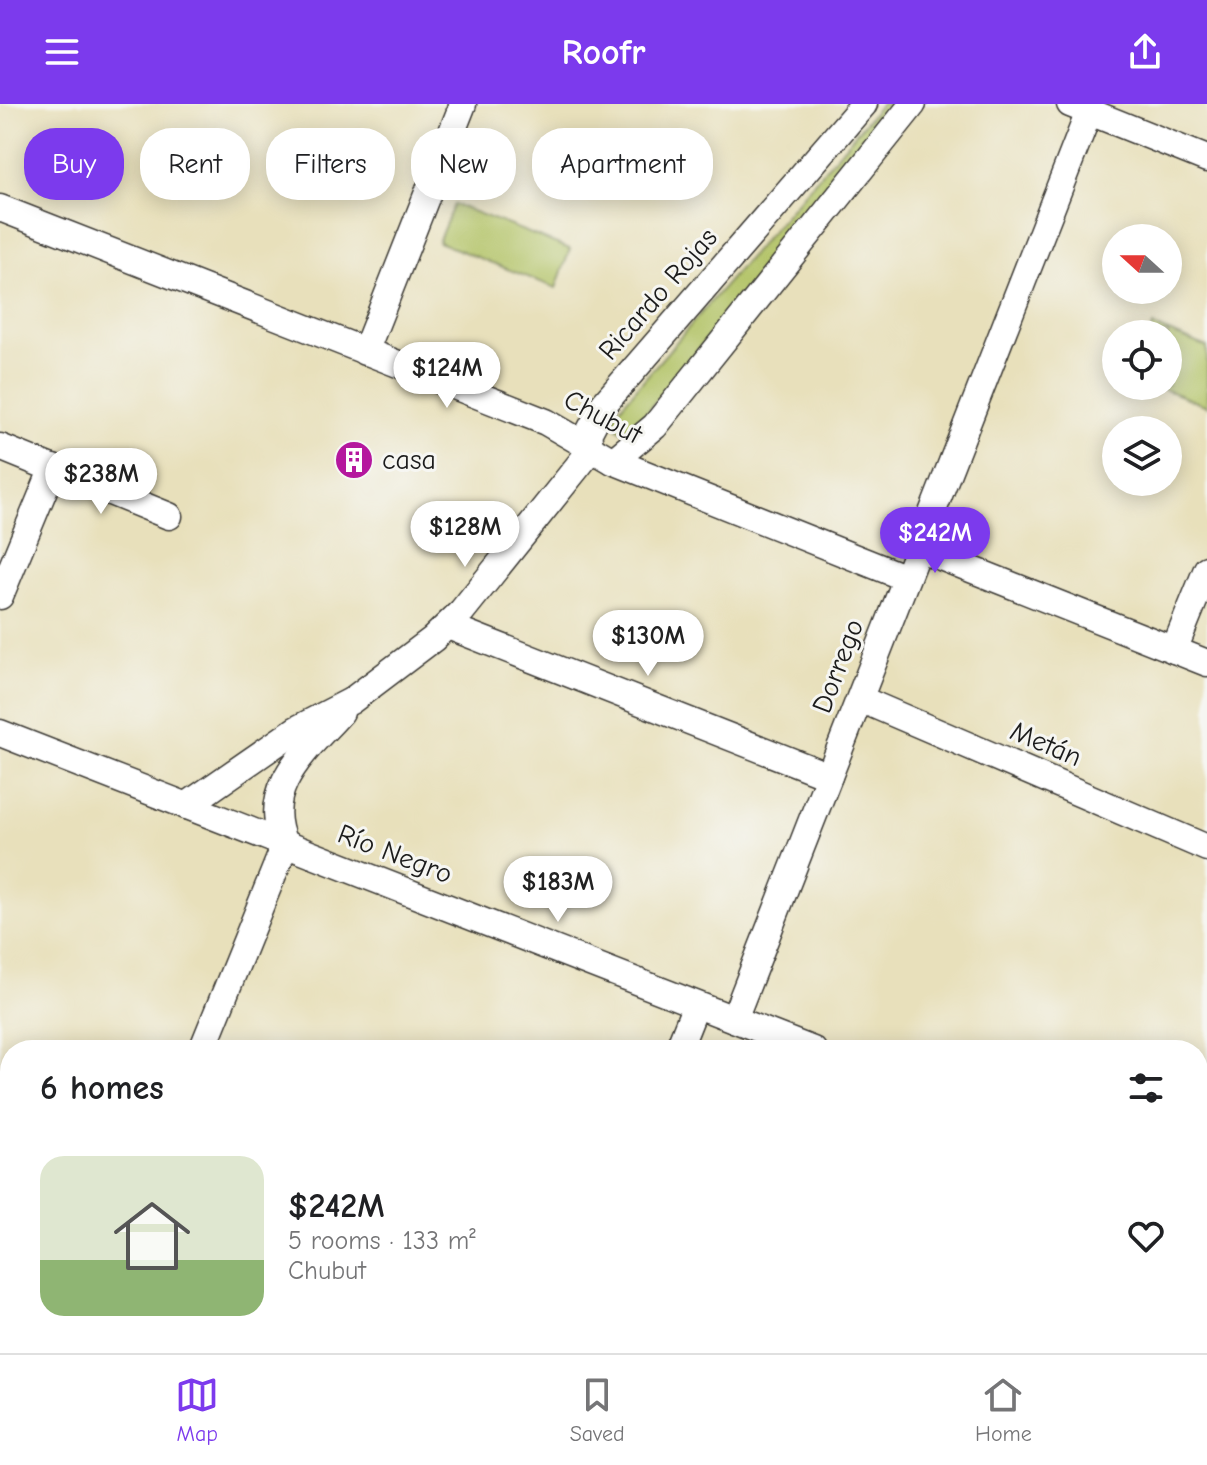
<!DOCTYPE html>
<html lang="en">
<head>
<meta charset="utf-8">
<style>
	:root { --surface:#fff; --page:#f6f6f6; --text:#202124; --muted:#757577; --line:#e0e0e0; --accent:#7c3aed }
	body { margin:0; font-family:"Comic Neue",sans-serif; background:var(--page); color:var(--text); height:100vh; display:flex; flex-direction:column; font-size:30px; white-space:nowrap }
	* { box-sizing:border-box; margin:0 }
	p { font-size:26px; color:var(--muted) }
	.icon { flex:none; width:44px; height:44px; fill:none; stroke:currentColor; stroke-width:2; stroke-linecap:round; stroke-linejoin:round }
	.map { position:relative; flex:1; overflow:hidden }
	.side { position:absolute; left:0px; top:936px; width:1208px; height:314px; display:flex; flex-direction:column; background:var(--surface); border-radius:32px 32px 0 0; box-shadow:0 4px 20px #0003 }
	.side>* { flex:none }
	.guide { position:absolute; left:24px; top:24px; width:800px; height:72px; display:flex; gap:16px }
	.needle { width:52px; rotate:291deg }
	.controls { position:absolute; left:1102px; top:120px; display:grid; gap:16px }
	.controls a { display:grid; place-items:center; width:80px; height:80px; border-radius:50%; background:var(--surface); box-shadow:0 4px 20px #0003; font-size:40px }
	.price { position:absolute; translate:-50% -68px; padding:0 18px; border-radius:28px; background:#fff; color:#222; font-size:26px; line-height:52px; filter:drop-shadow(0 2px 4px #0008) }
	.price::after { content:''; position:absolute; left:50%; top:48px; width:24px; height:18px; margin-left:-12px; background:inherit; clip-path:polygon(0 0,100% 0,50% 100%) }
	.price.selected { background:var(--accent); color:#fff }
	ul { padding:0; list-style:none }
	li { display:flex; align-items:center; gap:24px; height:200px; padding:0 40px }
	li span { display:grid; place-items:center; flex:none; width:224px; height:160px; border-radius:24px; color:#555 }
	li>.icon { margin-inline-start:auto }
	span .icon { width:96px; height:96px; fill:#fffc; stroke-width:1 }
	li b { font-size:34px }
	h2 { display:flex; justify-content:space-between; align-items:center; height:96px; padding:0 40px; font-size:34px }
	.pill { padding:0 28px; border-radius:32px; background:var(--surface); box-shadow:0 4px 20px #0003; font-size:28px; line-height:72px }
	.pill.selected { background:var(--accent); color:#fff }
	header { display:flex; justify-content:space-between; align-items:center; height:104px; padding:0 40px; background:var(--accent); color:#fff; font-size:36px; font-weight:700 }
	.tab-bar { display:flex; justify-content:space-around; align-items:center; height:112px; border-top:2px solid var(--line); background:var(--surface); font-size:22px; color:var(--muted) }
	.tab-bar a { display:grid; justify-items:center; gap:4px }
	.tab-bar .selected { color:var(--accent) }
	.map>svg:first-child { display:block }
</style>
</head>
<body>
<header><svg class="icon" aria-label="menu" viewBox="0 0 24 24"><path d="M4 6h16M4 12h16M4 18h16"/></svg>Roofr<svg class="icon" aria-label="share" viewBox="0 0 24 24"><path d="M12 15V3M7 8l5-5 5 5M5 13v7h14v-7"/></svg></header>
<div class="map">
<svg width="1207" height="1249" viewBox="0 0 1207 1249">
	<rect width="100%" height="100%" fill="#f6f6f2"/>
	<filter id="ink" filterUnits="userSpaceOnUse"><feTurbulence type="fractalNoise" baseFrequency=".0125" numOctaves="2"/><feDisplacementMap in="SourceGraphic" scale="16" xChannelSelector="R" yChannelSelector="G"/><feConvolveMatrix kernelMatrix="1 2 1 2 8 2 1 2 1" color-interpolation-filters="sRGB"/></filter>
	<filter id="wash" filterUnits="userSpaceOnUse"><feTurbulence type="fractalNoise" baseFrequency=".006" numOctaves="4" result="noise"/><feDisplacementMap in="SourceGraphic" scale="32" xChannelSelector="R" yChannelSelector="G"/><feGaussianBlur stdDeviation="1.8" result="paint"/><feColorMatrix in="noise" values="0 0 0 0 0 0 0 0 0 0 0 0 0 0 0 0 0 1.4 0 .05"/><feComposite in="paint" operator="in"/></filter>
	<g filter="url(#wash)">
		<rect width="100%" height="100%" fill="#e8e0bb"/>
		<!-- green -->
		<g fill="#b2c366" stroke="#677041" stroke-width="2">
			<polygon points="881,0 899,0 632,326 626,330 612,319 615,309"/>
			<polygon points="454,100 570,145 556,184 438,138"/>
			<polygon points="1153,222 1207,243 1207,302 1156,282 1168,282 1168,230 1150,230"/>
		</g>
	</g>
	<g filter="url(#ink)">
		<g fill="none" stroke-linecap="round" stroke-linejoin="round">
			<!-- minor casing -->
			<g stroke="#3b3934" stroke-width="29">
				<g id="minor">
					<polyline points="1070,0 1207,55"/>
					<polyline points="0,104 546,318 613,357 906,474"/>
					<polyline points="365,248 463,0"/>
					<polyline points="0,343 169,412"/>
					<polyline points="613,357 655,322 913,0"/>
					<polyline points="918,444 1207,559"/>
					<polyline points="0,492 53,364"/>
					<polyline points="448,522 829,672"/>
					<polyline points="1174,546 1207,465"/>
					<polyline points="860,595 1207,744"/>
					<polyline points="0,629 813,946"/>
					<polyline points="186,702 297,625 351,597 433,535 462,507 591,346 588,330 604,300 864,0"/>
					<path d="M285,741C258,685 306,647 341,608"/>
					<polyline points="734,915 1089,8"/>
					<polyline points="202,946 285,741"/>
					<polyline points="678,946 696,901"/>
					<polyline points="1198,1096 1207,1100"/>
					<polyline points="0,1152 10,1156"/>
					<polyline points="224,1240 247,1249"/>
					<polyline points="138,1249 141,1240"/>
					<polyline points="559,1249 562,1240"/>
					<polyline points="797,1249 801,1240"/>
					<polyline points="1129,1249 1132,1240"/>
				</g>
			</g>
			<!-- minor -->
			<use href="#minor" stroke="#fff" stroke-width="26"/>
		</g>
	</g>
	<!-- icons -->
	<defs>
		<g id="building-disc" transform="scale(2)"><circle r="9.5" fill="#b5179e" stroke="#f6f6f2"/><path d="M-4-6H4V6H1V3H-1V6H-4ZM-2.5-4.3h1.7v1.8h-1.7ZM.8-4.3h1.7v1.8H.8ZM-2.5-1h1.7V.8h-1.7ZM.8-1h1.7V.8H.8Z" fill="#fff"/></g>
	</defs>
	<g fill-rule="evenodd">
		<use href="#building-disc" x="354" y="356"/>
	</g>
	<g text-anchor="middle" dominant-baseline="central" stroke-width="6" stroke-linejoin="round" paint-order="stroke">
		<!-- street labels -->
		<g font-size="28" fill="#1c1c1c" stroke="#f6f6f2">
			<text transform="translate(658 190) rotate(-49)">Ricardo Rojas</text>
			<text transform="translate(603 313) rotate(28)">Chubut</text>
			<text transform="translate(838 562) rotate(-69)">Dorrego</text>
			<text transform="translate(1046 640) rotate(23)">Metán</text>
			<text transform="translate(395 750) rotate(21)">Río Negro</text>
		</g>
		<!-- poi labels -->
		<g font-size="28" fill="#1c1c1c" stroke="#f6f6f2" text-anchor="start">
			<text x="382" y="356">casa</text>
		</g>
	</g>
</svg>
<div class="controls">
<a><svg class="needle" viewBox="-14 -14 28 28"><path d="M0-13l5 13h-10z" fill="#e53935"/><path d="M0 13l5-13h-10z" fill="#757577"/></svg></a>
<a><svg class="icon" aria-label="locate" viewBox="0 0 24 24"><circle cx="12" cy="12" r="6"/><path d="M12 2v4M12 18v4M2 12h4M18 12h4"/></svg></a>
<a><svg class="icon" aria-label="layers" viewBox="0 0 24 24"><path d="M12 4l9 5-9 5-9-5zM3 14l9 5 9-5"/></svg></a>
</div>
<b class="price" style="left:447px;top:306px">$124M</b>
<b class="price" style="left:101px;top:412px">$238M</b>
<b class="price" style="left:465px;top:465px">$128M</b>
<b class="price selected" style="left:935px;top:471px">$242M</b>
<b class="price" style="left:648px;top:574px">$130M</b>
<b class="price" style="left:558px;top:820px">$183M</b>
<div class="guide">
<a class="pill selected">Buy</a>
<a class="pill">Rent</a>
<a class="pill">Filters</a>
<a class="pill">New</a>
<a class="pill">Apartment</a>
</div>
<section class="side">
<h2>6 homes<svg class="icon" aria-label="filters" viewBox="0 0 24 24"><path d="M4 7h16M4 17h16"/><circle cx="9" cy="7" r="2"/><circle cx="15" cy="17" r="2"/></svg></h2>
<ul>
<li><span style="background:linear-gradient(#dfe7d0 65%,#8fb573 0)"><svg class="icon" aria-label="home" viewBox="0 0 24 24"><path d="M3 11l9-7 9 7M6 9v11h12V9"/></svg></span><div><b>$242M</b><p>5 rooms · 133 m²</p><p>Chubut</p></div><svg class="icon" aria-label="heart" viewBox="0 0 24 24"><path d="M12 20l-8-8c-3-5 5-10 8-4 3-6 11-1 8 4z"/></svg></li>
</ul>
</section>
</div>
<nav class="tab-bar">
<a class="selected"><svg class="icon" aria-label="map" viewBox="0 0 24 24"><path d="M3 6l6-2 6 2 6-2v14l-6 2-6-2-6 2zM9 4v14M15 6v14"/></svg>Map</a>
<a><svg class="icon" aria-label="saved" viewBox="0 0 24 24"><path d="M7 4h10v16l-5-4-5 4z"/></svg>Saved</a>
<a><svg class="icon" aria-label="home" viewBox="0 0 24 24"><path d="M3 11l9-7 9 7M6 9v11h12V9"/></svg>Home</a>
</nav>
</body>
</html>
